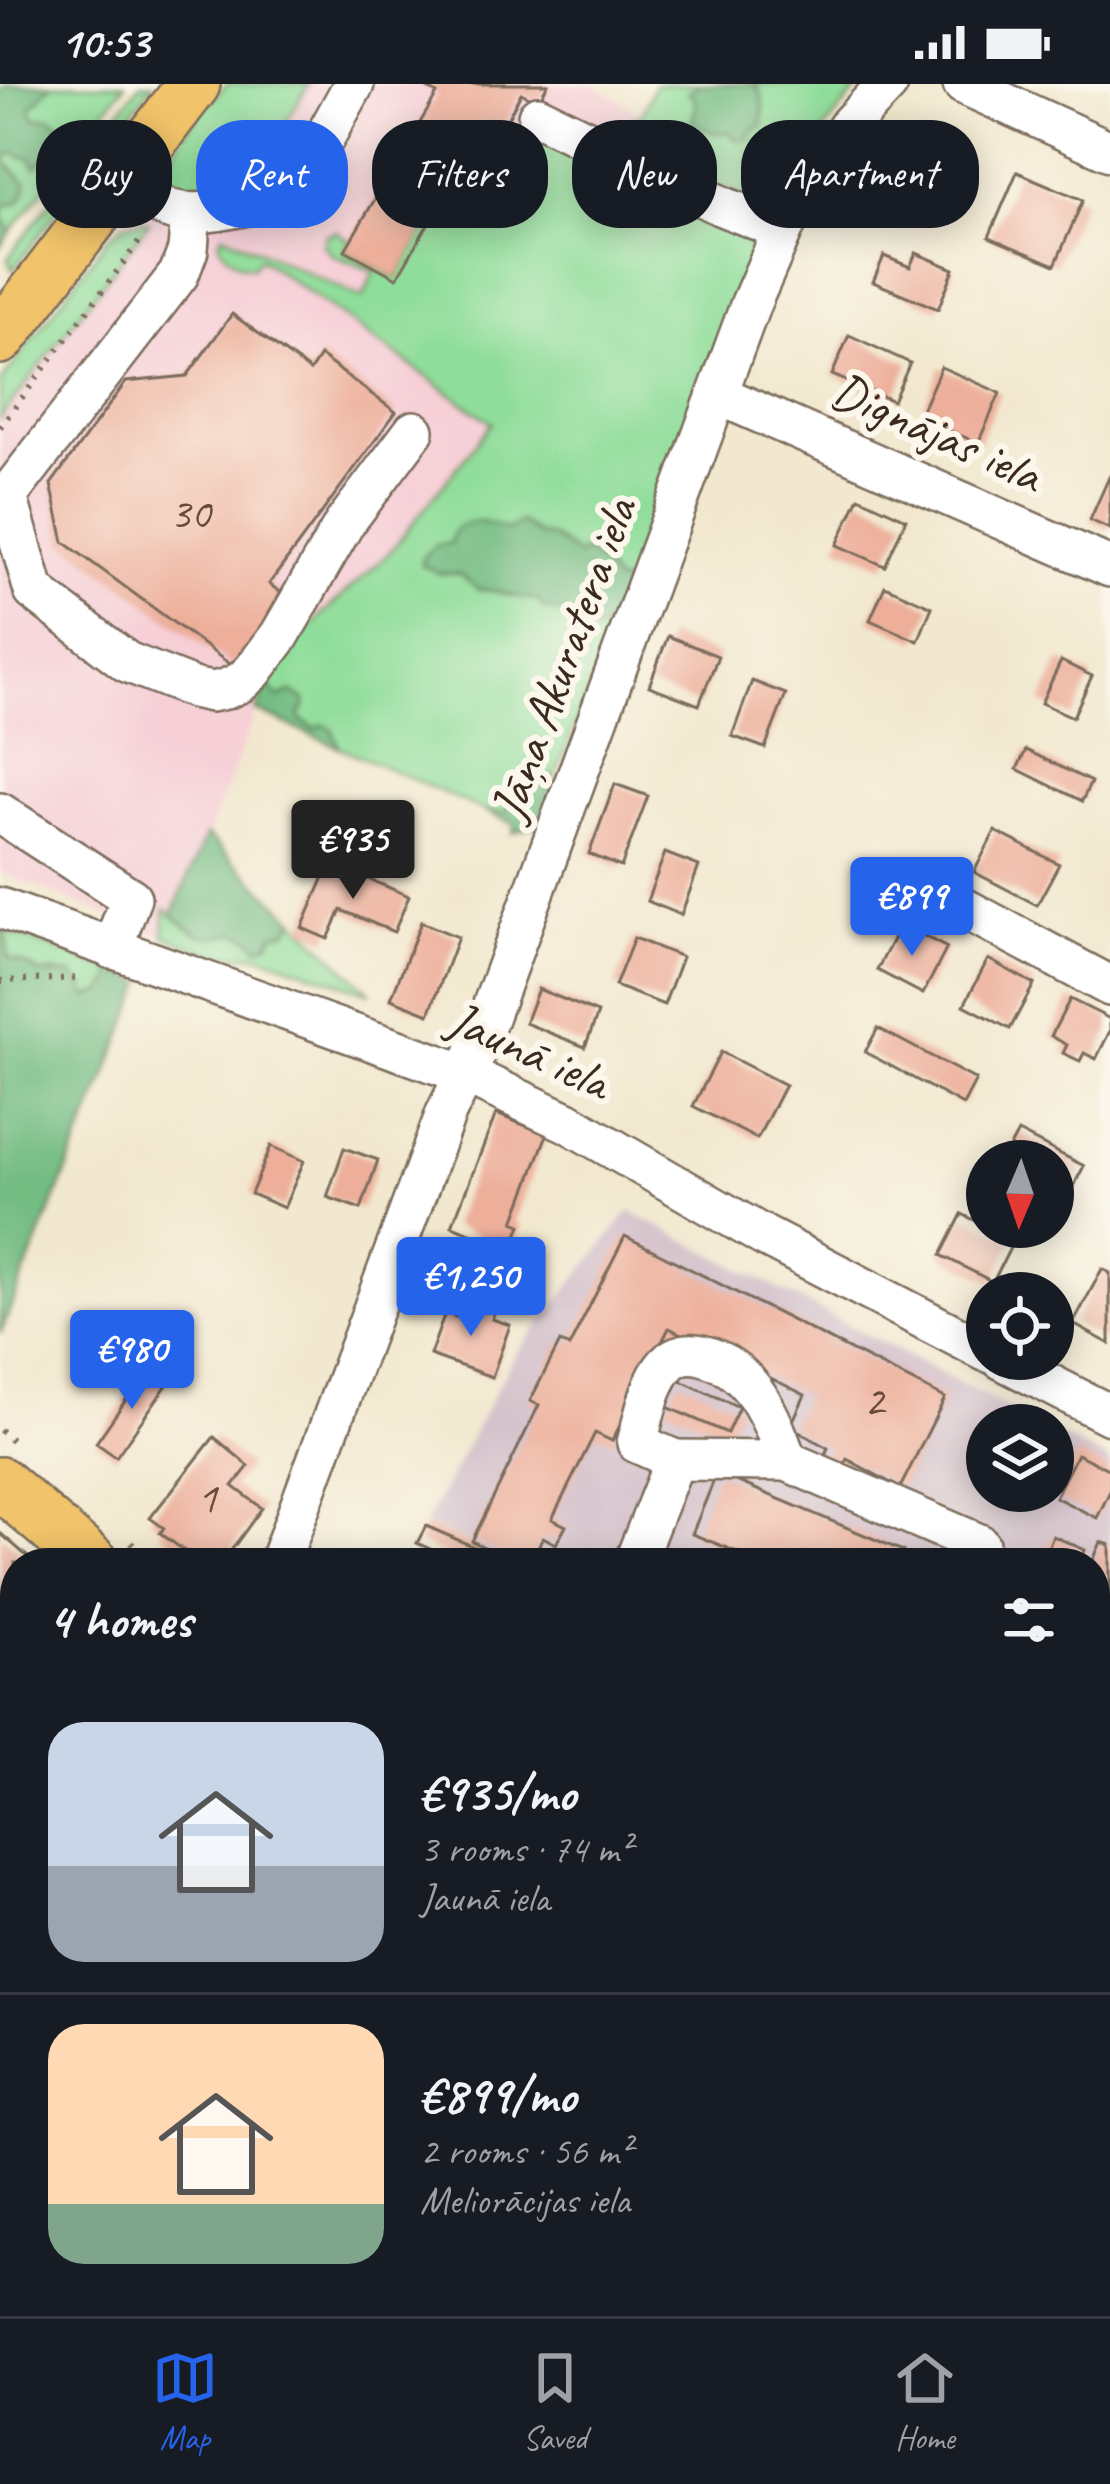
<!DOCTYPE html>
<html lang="en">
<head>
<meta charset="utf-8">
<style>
	:root { --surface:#171b24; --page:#20242c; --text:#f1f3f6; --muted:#9ea1a6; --line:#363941; --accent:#2563eb }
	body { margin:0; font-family:Caveat,sans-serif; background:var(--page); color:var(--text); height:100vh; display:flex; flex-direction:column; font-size:45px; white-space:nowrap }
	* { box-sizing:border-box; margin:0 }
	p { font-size:39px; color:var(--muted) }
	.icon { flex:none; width:66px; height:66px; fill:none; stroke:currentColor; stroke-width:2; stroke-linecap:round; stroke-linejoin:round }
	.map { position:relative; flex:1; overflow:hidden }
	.details { position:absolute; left:0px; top:1464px; width:1110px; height:768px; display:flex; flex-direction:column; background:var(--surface); border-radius:48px 48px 0 0; box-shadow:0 6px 30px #0003 }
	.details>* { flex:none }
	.guide { position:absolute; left:36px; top:36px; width:1038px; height:108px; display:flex; gap:24px }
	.needle { width:78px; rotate:182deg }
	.controls { position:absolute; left:966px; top:1056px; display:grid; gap:24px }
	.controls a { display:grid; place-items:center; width:108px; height:108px; border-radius:50%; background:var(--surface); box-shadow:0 6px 30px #0003; font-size:60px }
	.price { position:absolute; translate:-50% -102px; padding:0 27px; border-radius:12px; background:var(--accent); color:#fff; font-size:39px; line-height:78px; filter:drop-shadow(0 3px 6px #0008) }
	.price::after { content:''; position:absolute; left:50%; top:72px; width:36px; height:27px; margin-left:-18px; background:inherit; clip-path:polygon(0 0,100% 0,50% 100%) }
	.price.current { background:#222; color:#fff }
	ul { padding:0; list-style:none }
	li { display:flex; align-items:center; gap:36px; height:300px; padding:0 48px }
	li+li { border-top:3px solid var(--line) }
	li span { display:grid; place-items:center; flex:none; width:336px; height:240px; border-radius:36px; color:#555 }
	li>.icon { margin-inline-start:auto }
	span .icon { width:144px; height:144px; fill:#fffc; stroke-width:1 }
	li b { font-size:51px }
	h2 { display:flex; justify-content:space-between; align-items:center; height:144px; padding:0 48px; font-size:51px }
	.pill { padding:0 42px; border-radius:48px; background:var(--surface); box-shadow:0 6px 30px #0003; font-size:42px; line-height:108px }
	.pill.current { background:var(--accent); color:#fff }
	.status { display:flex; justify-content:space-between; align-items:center; height:84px; padding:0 60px; background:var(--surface); direction:ltr }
	.status svg { height:33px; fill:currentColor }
	.tab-bar { display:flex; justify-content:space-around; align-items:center; height:168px; border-top:3px solid var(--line); background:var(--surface); font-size:33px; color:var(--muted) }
	.tab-bar a { display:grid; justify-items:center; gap:6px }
	.tab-bar .current { color:var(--accent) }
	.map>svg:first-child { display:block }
</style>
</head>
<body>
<div class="status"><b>10:53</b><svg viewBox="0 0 49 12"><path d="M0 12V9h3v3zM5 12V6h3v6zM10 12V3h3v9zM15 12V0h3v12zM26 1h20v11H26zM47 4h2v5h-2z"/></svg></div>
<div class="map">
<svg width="1110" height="2232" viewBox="0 0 1110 2232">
	<rect width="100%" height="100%" fill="#fbf7ec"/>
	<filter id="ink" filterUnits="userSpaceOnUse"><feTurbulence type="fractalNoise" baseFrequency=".00833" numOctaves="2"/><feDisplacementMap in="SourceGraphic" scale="24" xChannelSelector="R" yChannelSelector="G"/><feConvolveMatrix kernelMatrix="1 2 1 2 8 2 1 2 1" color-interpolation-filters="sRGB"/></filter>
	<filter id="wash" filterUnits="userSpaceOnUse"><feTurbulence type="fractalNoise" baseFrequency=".004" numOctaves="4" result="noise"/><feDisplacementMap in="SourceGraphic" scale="48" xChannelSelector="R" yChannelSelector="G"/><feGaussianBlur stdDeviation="2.7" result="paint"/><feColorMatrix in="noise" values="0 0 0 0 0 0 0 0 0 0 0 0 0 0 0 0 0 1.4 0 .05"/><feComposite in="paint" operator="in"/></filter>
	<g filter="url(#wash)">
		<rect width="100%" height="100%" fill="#f2e8cf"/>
		<!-- built -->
		<polygon fill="#f6cfd7" points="238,0 593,0 642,30 581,58 524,56 487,37 449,104 455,108 397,194 323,156 374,187 363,215 223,151 259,174 493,339 391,467 279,571 166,854 0,788 0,317 182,61"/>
		<!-- industrial -->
		<polygon fill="#d1bdc9" points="630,1127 1040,1341 987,1341 987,1407 1053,1407 1053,1348 1110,1377 1110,2128 1095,2122 1095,1479 483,1479 477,1476 480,1465 425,1440 512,1275"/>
		<!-- green -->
		<g fill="#8fdd9a" stroke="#65845c" stroke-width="3">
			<path d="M52,0H125L10,149L1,128L7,120L19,118L26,107V98C16,91 14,82 3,76L13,67L36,35L30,24Z"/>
			<polygon points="140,0 153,0 13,186 8,174"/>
			<path d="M227,0H309C299,16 289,35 277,50C256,74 200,125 171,93C164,61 207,23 227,0Z"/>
			<path d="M655,0H700L697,1L695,30L711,47C728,48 747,50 762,41C763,25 765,11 754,0H862L816,56L775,116L761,121L638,63L634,54L631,35L642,30Z"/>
			<path d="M488,37L524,56L581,58L718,146L699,123L755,156V170L627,504L615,498L604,481L587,468L580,473L552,453L540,451L521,438L508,446L478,437L451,459L434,462L439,489L459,490L479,506L492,505L501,510L539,516L614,540L555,694L526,686L521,714L505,729L485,727L339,663L332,645C324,645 318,645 312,643C305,640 272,608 267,600L279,571L391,467L492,339L260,174L252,183C240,183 221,168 219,157L223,150L363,214L374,187L332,171L323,161L326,151L337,147L350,157L345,167L397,194L435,128L441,132L455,108L449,103Z"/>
			<polygon points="142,136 149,138 0,335 0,299 106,156 123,141"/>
			<polygon points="165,825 194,848 236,848 250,854 287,847 295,836 371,909 260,871 216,871 164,852"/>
			<path d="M6,847L113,887C111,906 104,909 86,913L56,888L36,889L30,883L8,874Z"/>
			<polygon points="0,1962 15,1974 15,2217 170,2217 163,2226 164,2232 0,2232"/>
		</g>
		<!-- forest -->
		<g fill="#73bc82" stroke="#577350" stroke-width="3">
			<path d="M7,0H52L30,25L36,35C60,28 68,49 69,69L59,79L45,76L35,83L30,73H21L14,68L4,75C11,82 17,92 26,98V108L19,118L7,120L1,127L10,149L0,163V7Z"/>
			<path d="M700,0H754C766,11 763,26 762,41L753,46L748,55L736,56L729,48C715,52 703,45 691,37L695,29V14L688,9Z"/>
			<path d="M478,437L508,446L521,438L539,451L552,453L579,472L582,467C597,473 606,485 615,498L624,499L627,504L614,540C589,553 583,548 566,527L560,529L543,524L538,516C518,515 498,505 479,506L459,490L439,489L422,481V474L434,462L451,459C452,442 463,440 478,437Z"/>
			<polygon points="267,600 278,613 291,608 305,616 305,624 299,630 302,637 315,645 323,641 332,645 339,663 256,627"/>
			<polygon points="526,686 555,694 538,741 513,748 515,740 485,727 505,729 509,720 521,714 520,704"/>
			<path d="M206,751L295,836L287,847L273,850L271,857L259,864L250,854L236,848C204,859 198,851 172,831Z"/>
			<path d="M0,845L6,847L8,874L31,883L37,889L73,891L83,902L87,913C104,909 111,906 113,887L144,899L0,1250Z"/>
		</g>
		<g id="blocks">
			<!-- building -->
			<g fill="#edae9a">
				<polygon points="421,0 548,0 538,18 521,9 502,45 488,37 449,103 455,108 441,133 435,128 397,194 345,166 437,10"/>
				<polygon points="1017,88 1083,116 1055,181 989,153"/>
				<polygon points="916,169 954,185 938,225 873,198 884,172 910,183"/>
				<polygon points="232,230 310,287 320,272 396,328 269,500 291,516 239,587 64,458 51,400 126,298 187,292"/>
				<polygon points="849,251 910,279 893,317 832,291"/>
				<polygon points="941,283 1000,309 978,359 919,333"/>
				<polygon points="1110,391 1110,445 1090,436"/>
				<polygon points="859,413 906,435 885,482 837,461"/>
				<polygon points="885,502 932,523 918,557 870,536"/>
				<polygon points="668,552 718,572 699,621 649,602"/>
				<polygon points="1061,577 1092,592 1073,633 1041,619"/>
				<polygon points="752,597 786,610 765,664 732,652"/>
				<polygon points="1026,666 1091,698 1082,717 1017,685"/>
				<polygon points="615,700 648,712 621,783 589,770"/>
				<polygon points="995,747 1059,780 1037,821 974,788"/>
				<polygon points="665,769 699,782 681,831 647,817"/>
				<polygon points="330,779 409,812 394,848 341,826 328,855 302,844"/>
				<polygon points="421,838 458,853 429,930 391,915"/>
				<polygon points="901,840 947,864 923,910 877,886"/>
				<polygon points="634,854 682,873 664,921 615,902"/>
				<polygon points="988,875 1034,900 1010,945 964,921"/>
				<polygon points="538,905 598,929 585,963 525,939"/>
				<polygon points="1070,915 1110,935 1110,947 1096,975 1084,969 1080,977 1063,969 1067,961 1051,952"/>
				<polygon points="878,944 976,996 963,1021 865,968"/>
				<polygon points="721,968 785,1001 757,1055 693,1022"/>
				<polygon points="496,1030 547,1050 514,1138 521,1141 512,1165 452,1142"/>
				<polygon points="1018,1048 1084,1082 1053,1142 1053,1077 1009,1077 1004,1074"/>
				<polygon points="271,1062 304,1077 284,1124 251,1110"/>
				<polygon points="344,1064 378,1076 361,1125 327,1113"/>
				<polygon points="962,1130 1014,1156 993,1198 941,1171"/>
				<polygon points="625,1152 945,1314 900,1404 847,1375 841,1386 822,1376 828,1364 790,1343 805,1311 669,1244 612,1357 595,1349 552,1435 566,1442 556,1460 543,1453 530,1479 517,1479 472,1457 539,1321 530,1317 560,1258 569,1263"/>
				<polygon points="1102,1185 1110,1189 1110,1260 1073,1240"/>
				<polygon points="466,1216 495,1226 492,1235 510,1241 492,1293 430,1271 445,1229 459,1234"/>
				<polygon points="148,1284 169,1298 116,1373 96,1359"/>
				<polygon points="679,1296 739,1323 727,1349 667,1323"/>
				<polygon points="214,1353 249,1382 233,1402 262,1424 222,1479 201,1479 160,1449 164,1444 150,1434"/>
				<polygon points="1077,1370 1110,1386 1110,1407 1097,1434 1055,1413"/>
				<polygon points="717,1389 903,1467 898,1479 764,1479 692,1450"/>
				<polygon points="426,1442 479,1465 472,1479 461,1479 417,1459"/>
				<polygon points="0,1449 35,1479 15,1479 15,1501 0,1518"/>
				<polygon points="1053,1452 1085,1466 1080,1479 1042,1479"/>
				<polygon points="1101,1458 1110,1461 1110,1566 1095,1560 1095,1479 1092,1479"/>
				<polygon points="1095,1706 1110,1712 1110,2128 1095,2122"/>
				<polygon points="276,2217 328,2217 347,2232 264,2232"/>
			</g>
		</g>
	</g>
	<g filter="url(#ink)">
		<use href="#blocks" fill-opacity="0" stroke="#7b6c5c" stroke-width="3"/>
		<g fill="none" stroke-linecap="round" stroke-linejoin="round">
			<!-- minor casing -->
			<g stroke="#7b6c5c" stroke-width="44">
				<g id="minor">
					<polyline points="963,0 1110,67"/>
					<polyline points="538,32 722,122 782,146"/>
					<path d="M120,95C136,105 152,119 169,125C200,137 260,117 293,111L354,0"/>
					<polyline points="191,129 188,166 179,190 7,412 34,507 127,578 193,604 211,608 226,605 241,598 253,587 280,551 344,440 414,347"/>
					<polyline points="719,311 1110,483"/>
					<polyline points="0,729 131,814 112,865"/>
					<polyline points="943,813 1110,902"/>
					<polyline points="0,824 465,990 567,1038 764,1152 987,1268"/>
					<polyline points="1001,1275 1110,1331"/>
					<path d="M675,1376L637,1359C644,1335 649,1299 667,1280C676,1270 690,1268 702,1271C753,1284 771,1333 787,1377"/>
					<polyline points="279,1479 446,1029 474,972 751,219 792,125 850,40 888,0"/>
					<polyline points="634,1479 675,1376 787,1377 979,1460 971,1479"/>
					<polyline points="1095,1598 1110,1604"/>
					<polyline points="370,2217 389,2232"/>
					<polyline points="222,2232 233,2217"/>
					<polyline points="460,2232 473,2217"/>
				</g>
			</g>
			<!-- major casing -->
			<g stroke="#7b6c5c" stroke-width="56">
				<g id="major">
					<polyline points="0,254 194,0"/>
					<polyline points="0,1399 93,1479"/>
					<polyline points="961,2217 978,2232"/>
				</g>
			</g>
			<!-- path -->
			<g stroke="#7b6c5c" stroke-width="6" stroke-dasharray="3 9" stroke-linecap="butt">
				<polyline points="0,343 142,154"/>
				<polyline points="0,897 84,894"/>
				<polyline points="0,1346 12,1356"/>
				<polyline points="131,1458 156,1479"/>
				<polyline points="1100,2168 1110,2173"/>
				<polyline points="1095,2197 1101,2199"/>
				<polyline points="1099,2232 1103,2221"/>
			</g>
			<!-- minor -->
			<use href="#minor" stroke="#fff" stroke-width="39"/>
			<!-- major -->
			<use href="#major" stroke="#f1c36a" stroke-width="51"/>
		</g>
	</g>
	<g text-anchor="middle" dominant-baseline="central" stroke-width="12" stroke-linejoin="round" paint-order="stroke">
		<!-- number labels -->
		<g font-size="45" fill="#684b3d">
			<text x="190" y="429">30</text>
			<text x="874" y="1316">2</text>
			<text x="207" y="1413">1</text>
		</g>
		<!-- street labels -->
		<g font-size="51" fill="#3b2a1e" stroke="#fbf7ec">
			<text transform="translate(937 348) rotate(24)">Dignājas iela</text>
			<text transform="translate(563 575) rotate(-70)">Jāņa Akuratera iela</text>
			<text transform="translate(529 966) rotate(24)">Jaunā iela</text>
		</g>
	</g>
</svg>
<div class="controls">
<a><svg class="needle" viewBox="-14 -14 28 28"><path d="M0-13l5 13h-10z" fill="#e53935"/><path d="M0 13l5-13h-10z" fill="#9ea1a6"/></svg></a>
<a><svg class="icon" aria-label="locate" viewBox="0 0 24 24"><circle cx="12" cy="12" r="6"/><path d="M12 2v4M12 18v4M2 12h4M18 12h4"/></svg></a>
<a><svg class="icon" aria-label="layers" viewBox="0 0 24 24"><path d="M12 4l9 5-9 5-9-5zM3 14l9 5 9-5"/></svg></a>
</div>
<b class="price current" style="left:353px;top:818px">€935</b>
<b class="price" style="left:912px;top:875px">€899</b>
<b class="price" style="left:471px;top:1255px">€1,250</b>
<b class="price" style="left:132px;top:1328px">€980</b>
<div class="guide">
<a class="pill">Buy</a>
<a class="pill current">Rent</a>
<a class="pill">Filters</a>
<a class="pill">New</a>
<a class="pill">Apartment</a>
</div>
<section class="details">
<h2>4 homes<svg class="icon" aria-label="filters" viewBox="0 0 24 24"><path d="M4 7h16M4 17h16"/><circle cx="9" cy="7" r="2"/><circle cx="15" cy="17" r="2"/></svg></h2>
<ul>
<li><span style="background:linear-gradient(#c9d6e8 60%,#9aa5b1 0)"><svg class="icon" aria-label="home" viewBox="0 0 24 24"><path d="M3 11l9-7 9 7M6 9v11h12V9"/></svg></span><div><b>€935/mo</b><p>3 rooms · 74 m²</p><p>Jaunā iela</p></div></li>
<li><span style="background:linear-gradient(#ffd9b3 75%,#7fa58c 0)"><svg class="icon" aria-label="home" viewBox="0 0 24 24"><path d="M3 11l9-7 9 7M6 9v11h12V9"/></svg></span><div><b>€899/mo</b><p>2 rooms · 56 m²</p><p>Meliorācijas iela</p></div></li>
</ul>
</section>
</div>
<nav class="tab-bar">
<a class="current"><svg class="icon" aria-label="map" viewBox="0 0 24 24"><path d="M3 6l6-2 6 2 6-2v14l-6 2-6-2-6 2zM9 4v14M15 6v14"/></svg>Map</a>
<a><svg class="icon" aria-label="saved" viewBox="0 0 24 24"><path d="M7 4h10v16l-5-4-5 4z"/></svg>Saved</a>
<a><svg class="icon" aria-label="home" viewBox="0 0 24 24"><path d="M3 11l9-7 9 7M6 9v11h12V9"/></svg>Home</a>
</nav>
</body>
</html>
